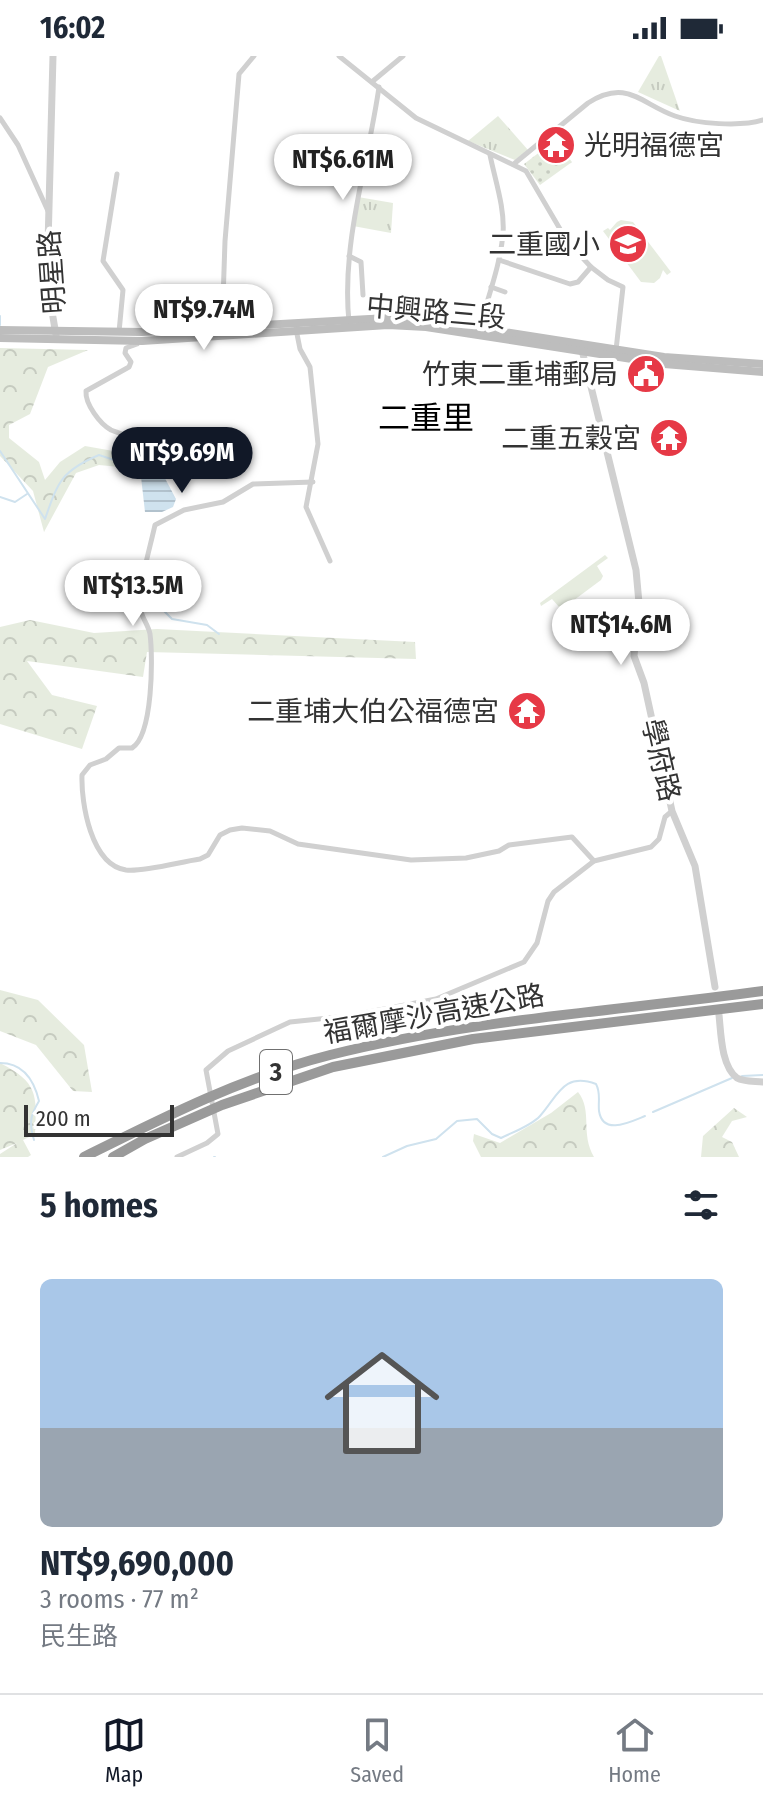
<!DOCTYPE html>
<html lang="en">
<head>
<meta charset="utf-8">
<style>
	:root { --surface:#fff; --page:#f6f6f7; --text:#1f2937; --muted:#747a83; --line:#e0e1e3; --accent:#111827 }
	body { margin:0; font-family:"Fira Sans Condensed","Noto Sans TC",sans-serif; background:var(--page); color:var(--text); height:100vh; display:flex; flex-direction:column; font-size:30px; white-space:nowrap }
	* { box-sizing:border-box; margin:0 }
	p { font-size:26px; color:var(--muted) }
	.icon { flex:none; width:44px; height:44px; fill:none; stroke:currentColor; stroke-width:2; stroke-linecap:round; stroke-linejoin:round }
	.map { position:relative; height:1101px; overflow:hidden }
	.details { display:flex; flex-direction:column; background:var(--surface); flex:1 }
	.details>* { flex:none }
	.scale { position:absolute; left:24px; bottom:20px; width:150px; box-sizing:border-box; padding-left:8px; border:4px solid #333; border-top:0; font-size:22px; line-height:28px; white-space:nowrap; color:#333; -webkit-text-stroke:6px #fff; paint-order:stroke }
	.price { position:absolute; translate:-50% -68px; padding:0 18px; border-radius:28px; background:#fff; color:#222; font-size:26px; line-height:52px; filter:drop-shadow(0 2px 4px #0008) }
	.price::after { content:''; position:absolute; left:50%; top:48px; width:24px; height:18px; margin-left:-12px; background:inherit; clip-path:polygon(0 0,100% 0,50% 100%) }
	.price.on { background:var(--accent); color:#fff }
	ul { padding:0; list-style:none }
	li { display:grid; align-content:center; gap:16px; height:424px; padding:0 40px }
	li span { display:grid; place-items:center; height:248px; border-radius:12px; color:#555 }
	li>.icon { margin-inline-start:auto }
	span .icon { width:144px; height:144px; fill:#fffc; stroke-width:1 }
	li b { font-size:34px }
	h2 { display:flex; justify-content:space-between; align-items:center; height:96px; padding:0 40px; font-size:34px }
	.status { display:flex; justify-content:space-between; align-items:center; height:56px; padding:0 40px; background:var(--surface); direction:ltr }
	.status svg { height:22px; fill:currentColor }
	.menu { display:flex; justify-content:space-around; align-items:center; height:112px; border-top:2px solid var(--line); background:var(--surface); font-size:22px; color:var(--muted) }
	.menu a { display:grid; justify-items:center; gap:4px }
	.menu .on { color:var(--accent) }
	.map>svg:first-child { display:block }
</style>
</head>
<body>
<div class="status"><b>16:02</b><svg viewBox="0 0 49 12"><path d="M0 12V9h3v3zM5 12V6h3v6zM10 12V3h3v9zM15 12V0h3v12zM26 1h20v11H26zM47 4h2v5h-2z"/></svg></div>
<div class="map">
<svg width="763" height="1101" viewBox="0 0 763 1101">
	<defs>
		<pattern id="grass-dots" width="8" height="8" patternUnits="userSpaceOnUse" patternTransform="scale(2)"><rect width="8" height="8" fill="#e6ecdf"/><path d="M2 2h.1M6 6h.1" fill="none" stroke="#c6cbc0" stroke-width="1.8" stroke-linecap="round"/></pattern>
		<pattern id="forest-crowns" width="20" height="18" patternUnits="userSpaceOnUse" patternTransform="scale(2)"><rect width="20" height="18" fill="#e6ecdf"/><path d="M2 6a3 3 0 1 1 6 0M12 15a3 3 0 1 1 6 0" fill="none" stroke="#c6cbc0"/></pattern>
		<pattern id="park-tufts" width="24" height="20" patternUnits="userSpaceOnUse" patternTransform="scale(2)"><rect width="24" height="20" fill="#e6ecdf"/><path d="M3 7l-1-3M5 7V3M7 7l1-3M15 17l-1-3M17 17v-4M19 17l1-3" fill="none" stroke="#c6cbc0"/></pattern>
		<pattern id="water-rules" width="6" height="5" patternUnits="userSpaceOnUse" patternTransform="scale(2)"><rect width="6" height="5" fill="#cfe2ee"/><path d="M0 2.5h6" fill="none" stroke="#b2c2cd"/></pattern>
	</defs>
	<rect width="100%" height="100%" fill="#fff"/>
	<!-- grass -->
	<polygon fill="url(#grass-dots)" points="549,89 555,97 561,92 572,106 540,129 524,108"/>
	<!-- forest -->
	<g fill="url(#forest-crowns)">
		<polygon points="0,292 88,294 48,311 30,358 9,369 9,382 39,406 45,424 60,406 85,390 119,396 164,377 130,412 99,409 76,417 44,476 33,435 0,400"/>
		<polygon points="30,564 94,577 157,573 415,586 416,603 147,596 143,621 27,605 52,639 97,650 82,693 0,668 0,571"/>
		<polygon points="0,934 38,944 84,989 92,1036 73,1035 36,989 0,975"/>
		<path d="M0,1007C38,1026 37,1039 35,1078L23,1084L31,1099L28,1101H0V1098L17,1087L0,1094Z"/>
		<path d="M578,1036C593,1055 580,1077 594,1101H481L473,1085L474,1078L500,1087L551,1057Z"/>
		<polygon points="734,1052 747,1061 732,1065 722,1081 732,1086 739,1101 701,1101 703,1080"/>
	</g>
	<!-- park -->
	<g fill="url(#park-tufts)">
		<polygon points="659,0 661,0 680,55 638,36"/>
		<polygon points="498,60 528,94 515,104 468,85"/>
		<polygon points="358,141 393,147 391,177 353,170"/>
	</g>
	<!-- pitch -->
	<g fill="#e6ecdf">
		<polygon points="621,164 633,166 671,216 667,219 663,214 660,222 654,227 641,226 603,175 608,172 610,174 617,166"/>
		<polygon points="605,499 608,502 597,510 603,520 601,524 566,550 560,552 552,543 541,550 540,547"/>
	</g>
	<!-- water -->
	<polygon fill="url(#water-rules)" points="145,396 151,396 176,443 173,451 162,456 145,456 140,412"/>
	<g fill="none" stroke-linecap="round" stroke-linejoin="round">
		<!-- stream -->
		<g stroke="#cfe2ee" stroke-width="2">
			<polyline points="0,260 0,269"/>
			<path d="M0,395L45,463C58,426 61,415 99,399L123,407L145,389V396"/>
			<polyline points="0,441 15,446 27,438"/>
			<polyline points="163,507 165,526 160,542 163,554 172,563 207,569 219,578"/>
			<path d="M0,1007C23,1007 34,1024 39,1045C30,1060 29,1067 34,1084"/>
			<polyline points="742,1020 763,1019"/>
			<polyline points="653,1056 732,1022"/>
			<polyline points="214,1101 215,1101"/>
			<path d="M383,1101L407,1090L436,1083L457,1065L477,1063L492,1078L501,1082C513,1076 531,1070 540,1060C558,1040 563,1016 596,1028C601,1037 598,1045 599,1055C603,1080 630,1066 645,1060"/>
		</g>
		<!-- minor -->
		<g stroke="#d0d0d0" stroke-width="5">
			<polyline points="339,0 416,62 526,115 567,185 591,211 608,224 623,231 616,294"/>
			<polyline points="373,25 403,0"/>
			<polyline points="0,62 18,89 48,155"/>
			<path d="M515,107L588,47C627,22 641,48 675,60C697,68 741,71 763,64"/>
			<polyline points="117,118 103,205 123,234 119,276"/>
			<polyline points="349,200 361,206 363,239"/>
			<polyline points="499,204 570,228 578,226 591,211"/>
			<polyline points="491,231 505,236"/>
			<path d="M349,266C341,188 368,108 379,31"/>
			<polyline points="296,273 300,293 310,311 318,388 306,451 330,505"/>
			<polyline points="222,274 225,185 239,18 254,0"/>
			<path d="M479,275C487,243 500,211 503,178C505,152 495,124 490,99"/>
			<path d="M133,387C126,378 121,378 111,374C100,368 85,348 86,335L129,311L131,306L125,297L126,292L137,288"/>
			<path d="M313,426L253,428L223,446L184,454L155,469C149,496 141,520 140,548C139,559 148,567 150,578C153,601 153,679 132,692H119L106,703L90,709L82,719C81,747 91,809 126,814C145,816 179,806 200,803L208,799L220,779L230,774L242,772L270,775L298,788L411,804L466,802L499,795L509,789L572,781L594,805"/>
			<polyline points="177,1101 207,1087 218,1078 206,1014 228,995 290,966 348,960 436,943 524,906 537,887 548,845 554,836 594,805 651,791 659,783 665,761 672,755"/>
		</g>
		<!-- tertiary -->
		<g stroke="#d0d0d0" stroke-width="7">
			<polyline points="53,0 47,226 56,279"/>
			<polyline points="581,290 636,514 639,547 634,600 644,627 672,755 695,810 715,931"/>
			<path d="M719,959C721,977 721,1010 737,1022C744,1026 755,1025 763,1026"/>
		</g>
		<!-- secondary -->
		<g stroke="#bdbdbd" stroke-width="8">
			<polyline points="0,274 142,276 387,262 427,264 664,301 763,308"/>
			<polyline points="0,282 142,285 388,269 426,271 664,308 763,316"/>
		</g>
		<!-- motorway -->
		<g stroke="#9a9a9a" stroke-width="10">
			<path d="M84,1101C164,1061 243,1021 330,999C472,963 619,955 763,935"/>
			<polyline points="113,1101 145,1083 222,1049 333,1011 473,983 763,948"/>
		</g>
	</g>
	<!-- icons -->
	<defs>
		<g id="temple-disc" transform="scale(2)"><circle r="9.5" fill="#e63946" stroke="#fff"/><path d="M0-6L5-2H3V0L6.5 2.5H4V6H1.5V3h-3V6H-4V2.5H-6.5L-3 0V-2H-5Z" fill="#fff"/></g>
		<g id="school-disc" transform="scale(2)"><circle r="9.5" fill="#e63946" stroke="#fff"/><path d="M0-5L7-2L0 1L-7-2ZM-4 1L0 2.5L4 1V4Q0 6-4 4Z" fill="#fff"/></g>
		<g id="civic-disc" transform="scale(2)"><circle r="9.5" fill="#e63946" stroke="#fff"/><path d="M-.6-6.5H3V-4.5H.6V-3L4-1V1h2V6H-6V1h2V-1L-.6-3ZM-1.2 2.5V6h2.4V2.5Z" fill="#fff"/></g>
	</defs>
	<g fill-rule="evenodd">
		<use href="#temple-disc" x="556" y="89"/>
		<use href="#school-disc" x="628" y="188"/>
		<use href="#civic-disc" x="646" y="318"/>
		<use href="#temple-disc" x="669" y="382"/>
		<use href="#temple-disc" x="527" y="655"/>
	</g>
	<g text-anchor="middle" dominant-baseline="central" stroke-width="8" stroke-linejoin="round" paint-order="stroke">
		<!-- shield labels -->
		<rect fill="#fff" stroke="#707070" stroke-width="2" x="260" y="994" width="32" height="44" rx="6"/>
		<g font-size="26" font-weight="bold" fill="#333">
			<text x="276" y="1016">3</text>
		</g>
		<!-- poi labels -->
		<g font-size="28" fill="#333" stroke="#fff" text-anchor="end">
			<text x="584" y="89" text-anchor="start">光明福德宮</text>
			<text x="600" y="188">二重國小</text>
			<text x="618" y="318">竹東二重埔郵局</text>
			<text x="641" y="382">二重五穀宮</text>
			<text x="499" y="655">二重埔大伯公福德宮</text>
		</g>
		<!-- street labels -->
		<g font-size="28" fill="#333" stroke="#fff">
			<text transform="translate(52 216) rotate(-94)">明星路</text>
			<text transform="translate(436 256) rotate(5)">中興路三段</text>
			<text transform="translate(661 704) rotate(77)">學府路</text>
			<text transform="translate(434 958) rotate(-10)">福爾摩沙高速公路</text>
		</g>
		<!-- quarter labels -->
		<g font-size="32" fill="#000" stroke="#fff">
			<text x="426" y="362">二重里</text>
		</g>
	</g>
</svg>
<div class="scale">200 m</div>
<b class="price" style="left:343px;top:146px">NT$6.61M</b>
<b class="price" style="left:204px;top:296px">NT$9.74M</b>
<b class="price on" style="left:182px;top:439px">NT$9.69M</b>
<b class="price" style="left:133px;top:572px">NT$13.5M</b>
<b class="price" style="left:621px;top:611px">NT$14.6M</b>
</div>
<section class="details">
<h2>5 homes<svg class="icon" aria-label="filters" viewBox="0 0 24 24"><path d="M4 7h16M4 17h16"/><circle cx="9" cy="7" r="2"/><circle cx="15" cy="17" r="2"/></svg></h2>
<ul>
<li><span style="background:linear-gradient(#a9c7e8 60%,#9aa5b1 0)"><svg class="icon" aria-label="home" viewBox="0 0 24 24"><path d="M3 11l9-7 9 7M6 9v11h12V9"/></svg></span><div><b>NT$9,690,000</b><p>3 rooms · 77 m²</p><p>民生路</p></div></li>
</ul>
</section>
<nav class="menu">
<a class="on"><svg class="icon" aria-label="map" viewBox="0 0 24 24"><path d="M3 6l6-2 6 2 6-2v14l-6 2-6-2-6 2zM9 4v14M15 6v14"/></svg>Map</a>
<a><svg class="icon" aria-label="saved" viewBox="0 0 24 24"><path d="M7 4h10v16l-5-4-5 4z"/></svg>Saved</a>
<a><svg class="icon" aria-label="home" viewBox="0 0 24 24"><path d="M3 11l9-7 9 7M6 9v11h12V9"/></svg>Home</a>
</nav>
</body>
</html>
